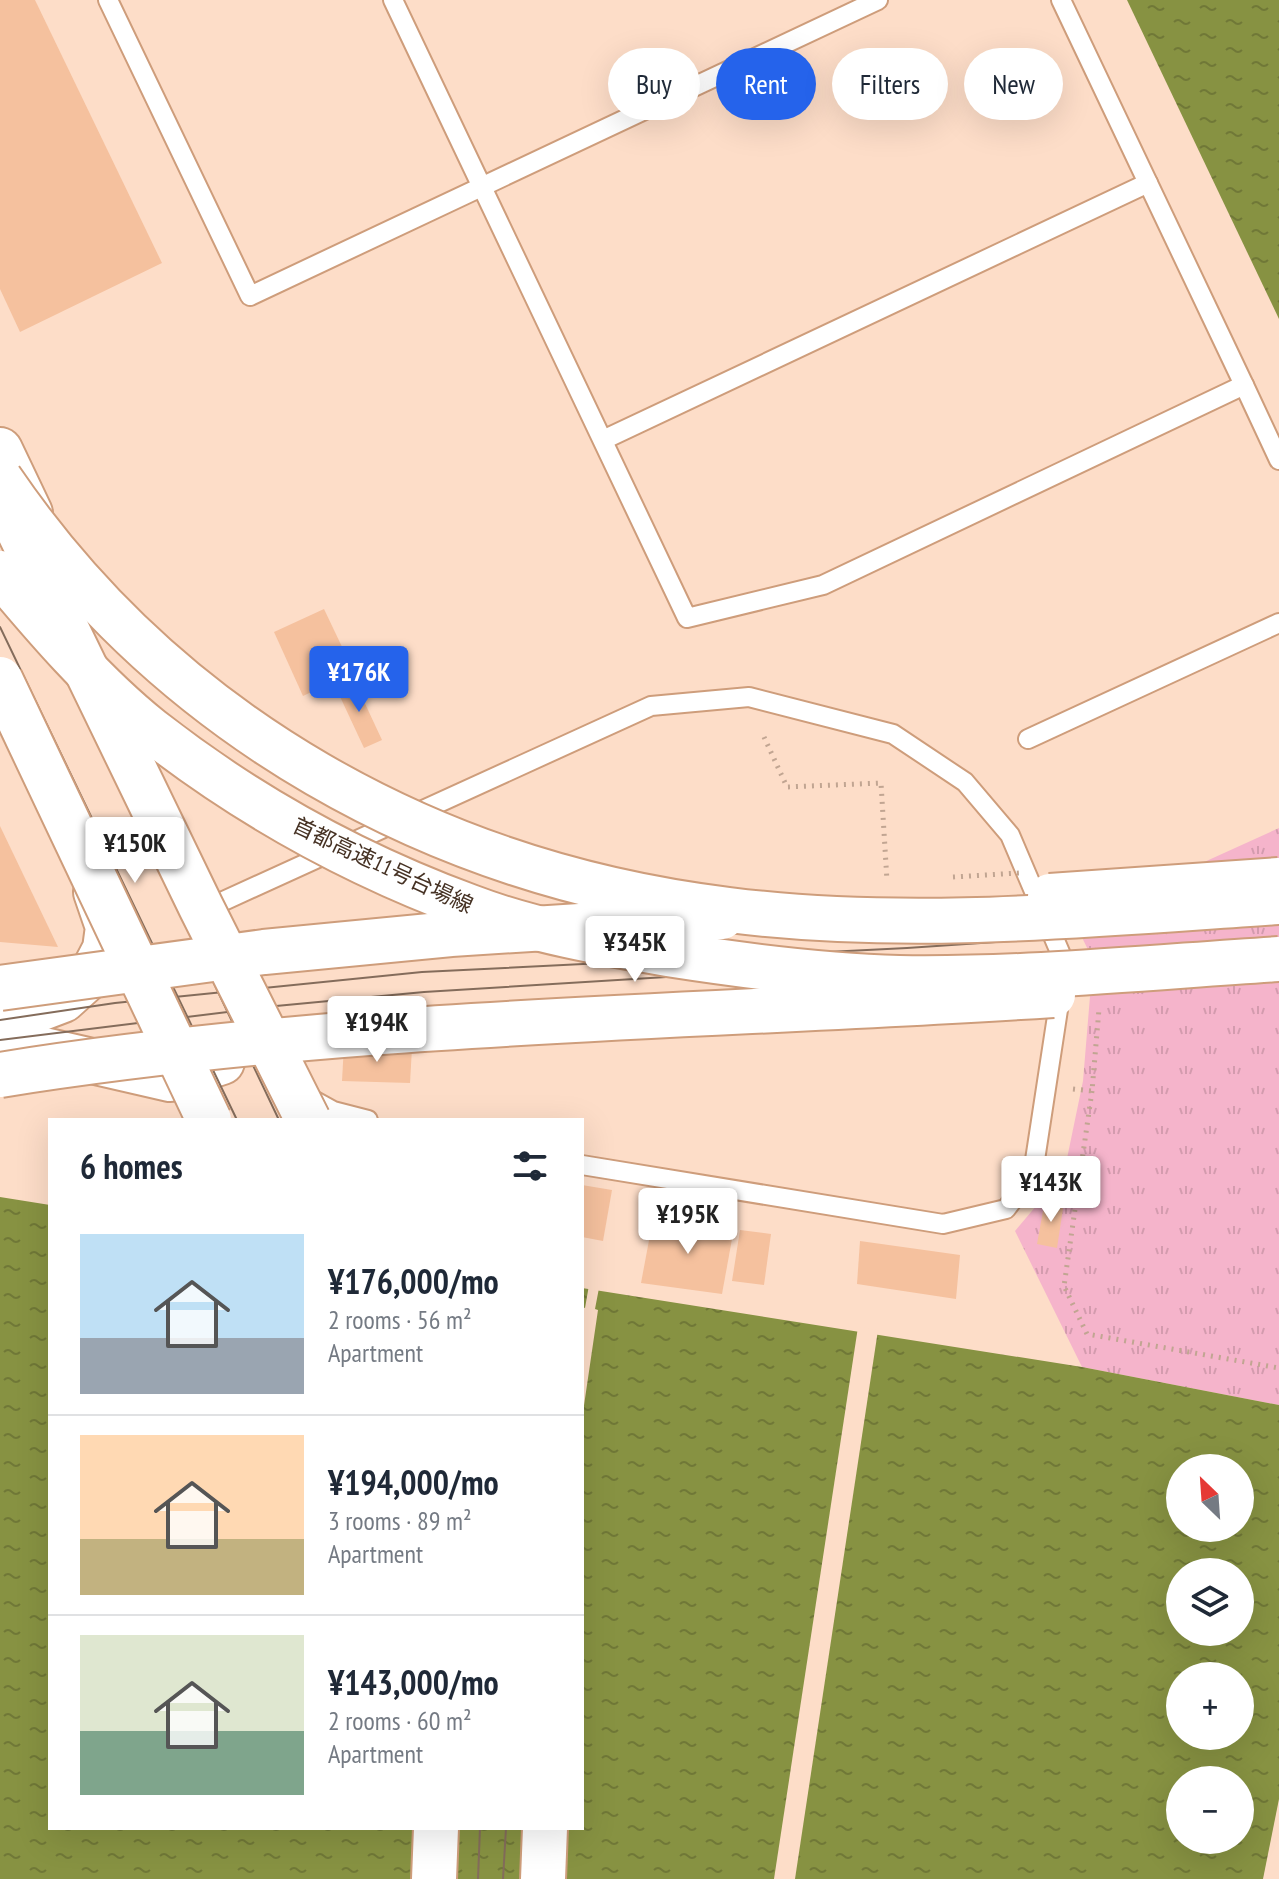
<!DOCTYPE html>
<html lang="en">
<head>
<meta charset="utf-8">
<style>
	:root { --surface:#fff; --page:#f2f2f3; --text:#1f2937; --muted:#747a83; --line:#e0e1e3; --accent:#2563eb }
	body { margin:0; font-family:"PT Sans Narrow","Noto Sans JP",sans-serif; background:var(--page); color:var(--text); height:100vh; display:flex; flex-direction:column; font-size:30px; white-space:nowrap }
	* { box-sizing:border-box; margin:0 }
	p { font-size:26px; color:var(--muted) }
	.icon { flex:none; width:44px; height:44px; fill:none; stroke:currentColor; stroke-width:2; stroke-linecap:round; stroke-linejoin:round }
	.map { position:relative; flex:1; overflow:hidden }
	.side { position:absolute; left:48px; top:1118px; width:536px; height:712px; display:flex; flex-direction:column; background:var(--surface); border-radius:0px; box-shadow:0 8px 32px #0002 }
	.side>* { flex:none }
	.top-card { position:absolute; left:608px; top:48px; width:550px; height:72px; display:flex; gap:16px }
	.needle { width:52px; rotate:335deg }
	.buttons { position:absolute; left:1166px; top:1454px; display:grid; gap:16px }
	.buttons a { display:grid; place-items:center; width:88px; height:88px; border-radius:50%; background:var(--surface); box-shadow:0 8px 32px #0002; font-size:40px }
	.price { position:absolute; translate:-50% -68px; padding:0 18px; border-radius:8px; background:#fff; color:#222; font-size:26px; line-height:52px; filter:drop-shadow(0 2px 4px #0008) }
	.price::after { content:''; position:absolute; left:50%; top:48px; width:24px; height:18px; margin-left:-12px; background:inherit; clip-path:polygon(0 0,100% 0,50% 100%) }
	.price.on { background:var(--accent); color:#fff }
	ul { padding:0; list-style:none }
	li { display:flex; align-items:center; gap:24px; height:200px; padding:0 32px }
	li+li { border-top:2px solid var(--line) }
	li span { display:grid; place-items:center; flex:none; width:224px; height:160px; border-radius:0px; color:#555 }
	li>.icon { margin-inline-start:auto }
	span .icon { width:96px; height:96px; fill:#fffc; stroke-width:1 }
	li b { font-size:34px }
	h2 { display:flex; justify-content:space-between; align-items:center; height:96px; padding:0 32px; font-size:34px }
	.chip { padding:0 28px; border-radius:36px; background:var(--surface); box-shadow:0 8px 32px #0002; font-size:28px; line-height:72px }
	.chip.on { background:var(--accent); color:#fff }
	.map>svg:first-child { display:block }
</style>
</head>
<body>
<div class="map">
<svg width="1279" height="1879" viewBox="0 0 1279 1879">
	<defs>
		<pattern id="park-tufts" width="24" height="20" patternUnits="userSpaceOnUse" patternTransform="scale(2)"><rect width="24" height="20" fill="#f5b4cb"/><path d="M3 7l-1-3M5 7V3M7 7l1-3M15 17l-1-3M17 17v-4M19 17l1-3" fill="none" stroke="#d39bae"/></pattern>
		<pattern id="water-ripples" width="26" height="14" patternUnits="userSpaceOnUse" patternTransform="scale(2)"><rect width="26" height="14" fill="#879242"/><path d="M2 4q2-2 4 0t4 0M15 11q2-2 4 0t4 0" fill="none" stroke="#707837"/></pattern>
	</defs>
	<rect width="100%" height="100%" fill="#fdddc8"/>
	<!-- park -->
	<polygon fill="url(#park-tufts)" points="1279,828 1279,1405 1082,1367 1015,1231 1064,1173 1083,1081 1093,960 1074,921"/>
	<!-- water -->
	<g fill="url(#water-ripples)" fill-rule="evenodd">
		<polygon points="1127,0 1279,0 1279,319"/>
		<path d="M0,1197L50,1205V1828H582V1288L1082,1367L1279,1405V1879H0ZM1180,1468H1240V1528H1180ZM1180,1572H1240V1632H1180ZM1180,1676H1240V1736H1180ZM1180,1780H1240V1840H1180Z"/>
	</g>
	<!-- pier -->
	<g fill="#fdddc8">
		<polygon points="589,1285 599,1288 595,1309 598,1310 582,1419 582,1307 585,1308"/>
		<polygon points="858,1327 878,1330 795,1879 774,1879"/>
		<polygon points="1279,1799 1279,1879 1263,1879"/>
	</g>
	<!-- building -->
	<g fill="#f5c19e">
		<polygon points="0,0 35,0 162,263 20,332 0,289"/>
		<polygon points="324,609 354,672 303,696 274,632"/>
		<polygon points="354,680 382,740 364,748 336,688"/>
		<polygon points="0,826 58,947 0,942"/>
		<polygon points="344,1045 412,1048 410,1083 342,1081"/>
		<polygon points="582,1185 612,1190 603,1241 582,1237"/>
		<polygon points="1045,1200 1064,1202 1057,1248 1037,1244"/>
		<polygon points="653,1219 734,1228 722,1294 641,1283"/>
		<polygon points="740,1230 771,1234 764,1285 732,1281"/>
		<polygon points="860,1241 960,1255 956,1299 857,1284"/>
	</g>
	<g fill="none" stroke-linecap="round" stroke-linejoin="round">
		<!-- lane casing -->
		<g stroke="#ce9d7b" stroke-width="22">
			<g id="lane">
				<polyline points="108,0 250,296 878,0"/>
				<polyline points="393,0 687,618 823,585 1244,385 1061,0"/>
				<polyline points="1244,385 1279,460"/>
				<polyline points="603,440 1148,183"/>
				<polyline points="1028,739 1279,623"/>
				<polyline points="217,904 651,706 749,697 893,734 965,782 1010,835 1065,964 1033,1173 1006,1209 943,1224 582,1165"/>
				<polyline points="304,1095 333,1111 368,1120"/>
			</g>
		</g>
		<!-- secondary casing -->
		<g stroke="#ce9d7b" stroke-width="48">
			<g id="secondary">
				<polyline points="0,450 30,513"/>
				<polyline points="0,1024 63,1000 92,974 105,949 108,927 96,892"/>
				<polyline points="0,1040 170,1079 222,1062"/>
				<polyline points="434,1879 436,1828"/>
				<polyline points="543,1879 545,1828"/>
			</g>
		</g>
		<!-- path -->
		<g stroke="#c1a592" stroke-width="5" stroke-dasharray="2 6" stroke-linecap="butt">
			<polyline points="764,737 787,787 881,783 887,881"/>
			<polyline points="1073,1089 1092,1091 1099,1009"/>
			<polyline points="1092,1091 1064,1286 1087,1334 1279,1368"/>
		</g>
		<!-- lane -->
		<use href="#lane" stroke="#fff" stroke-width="18"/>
		<!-- secondary -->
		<use href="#secondary" stroke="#fff" stroke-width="44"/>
		<!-- tram -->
		<g stroke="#846c5b" stroke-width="2">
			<polyline points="0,534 279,1120"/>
			<polyline points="0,627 237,1120"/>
			<polyline points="0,1020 115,1003 422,972 907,948 1279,923"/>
			<polyline points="0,1040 276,1006 424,992 1279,939"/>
			<polyline points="478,1879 480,1828"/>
			<polyline points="503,1879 506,1828"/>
		</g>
		<!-- secondary-bridge casing -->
		<g stroke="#ce9d7b" stroke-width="48" stroke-linecap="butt">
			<g id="secondary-bridge">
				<polyline points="5,502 201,907 308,1120"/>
				<polyline points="0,679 209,1120"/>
				<polyline points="1050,896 1279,880"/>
				<polyline points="0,988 264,952 451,934 722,917"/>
				<path d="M0,1075C348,1019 702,1018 1053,995"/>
			</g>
		</g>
		<!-- highway-bridge casing -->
		<g stroke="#ce9d7b" stroke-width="48" stroke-linecap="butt">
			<g id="highway-bridge">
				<path d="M0,479C169,727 434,874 729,910C911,933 1096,914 1279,902"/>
				<path d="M0,573C46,628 95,685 151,730C247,805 356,865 470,907C533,931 602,943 668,954C745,966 821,976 899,978C1026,980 1153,967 1279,959"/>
			</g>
		</g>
		<!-- path-bridge -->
		<polyline stroke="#c1a592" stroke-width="5" stroke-dasharray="2 6" stroke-linecap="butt" points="953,877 1019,873"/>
		<!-- secondary-bridge -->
		<use href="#secondary-bridge" stroke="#fff" stroke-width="44"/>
		<!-- highway-bridge -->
		<use href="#highway-bridge" stroke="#fff" stroke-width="44"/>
	</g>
	<g text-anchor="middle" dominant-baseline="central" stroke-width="8" stroke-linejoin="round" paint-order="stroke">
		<!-- street labels -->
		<g font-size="22" fill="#463224" stroke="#fff">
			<text transform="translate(383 865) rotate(25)">首都高速11号台場線</text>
		</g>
	</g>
</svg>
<div class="buttons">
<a><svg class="needle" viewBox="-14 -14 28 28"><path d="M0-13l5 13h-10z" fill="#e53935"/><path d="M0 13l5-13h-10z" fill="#747a83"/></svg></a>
<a><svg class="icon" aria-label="layers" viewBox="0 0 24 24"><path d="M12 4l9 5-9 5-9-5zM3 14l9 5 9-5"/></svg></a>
<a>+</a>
<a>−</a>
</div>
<b class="price on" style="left:359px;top:714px">¥176K</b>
<b class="price" style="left:135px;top:885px">¥150K</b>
<b class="price" style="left:635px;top:984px">¥345K</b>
<b class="price" style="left:377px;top:1064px">¥194K</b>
<b class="price" style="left:1051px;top:1224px">¥143K</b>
<b class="price" style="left:688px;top:1256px">¥195K</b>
<div class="top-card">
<a class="chip">Buy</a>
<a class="chip on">Rent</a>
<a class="chip">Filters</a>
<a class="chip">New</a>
</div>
<section class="side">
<h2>6 homes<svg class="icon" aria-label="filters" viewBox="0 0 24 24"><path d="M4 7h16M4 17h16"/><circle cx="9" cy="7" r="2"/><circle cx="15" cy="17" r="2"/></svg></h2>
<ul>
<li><span style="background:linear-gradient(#bfe0f5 65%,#9aa5b1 0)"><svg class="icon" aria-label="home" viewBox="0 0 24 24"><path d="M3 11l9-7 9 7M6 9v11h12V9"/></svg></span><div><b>¥176,000/mo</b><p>2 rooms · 56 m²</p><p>Apartment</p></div></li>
<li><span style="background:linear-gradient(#ffd9b3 65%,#c2b280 0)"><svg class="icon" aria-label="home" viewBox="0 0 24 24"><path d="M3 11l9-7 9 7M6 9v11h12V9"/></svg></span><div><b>¥194,000/mo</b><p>3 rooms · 89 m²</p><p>Apartment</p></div></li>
<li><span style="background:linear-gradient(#dfe7d0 60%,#7fa58c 0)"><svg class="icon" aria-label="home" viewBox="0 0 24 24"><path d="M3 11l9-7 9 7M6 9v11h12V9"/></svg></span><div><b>¥143,000/mo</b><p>2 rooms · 60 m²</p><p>Apartment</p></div></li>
</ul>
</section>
</div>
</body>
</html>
